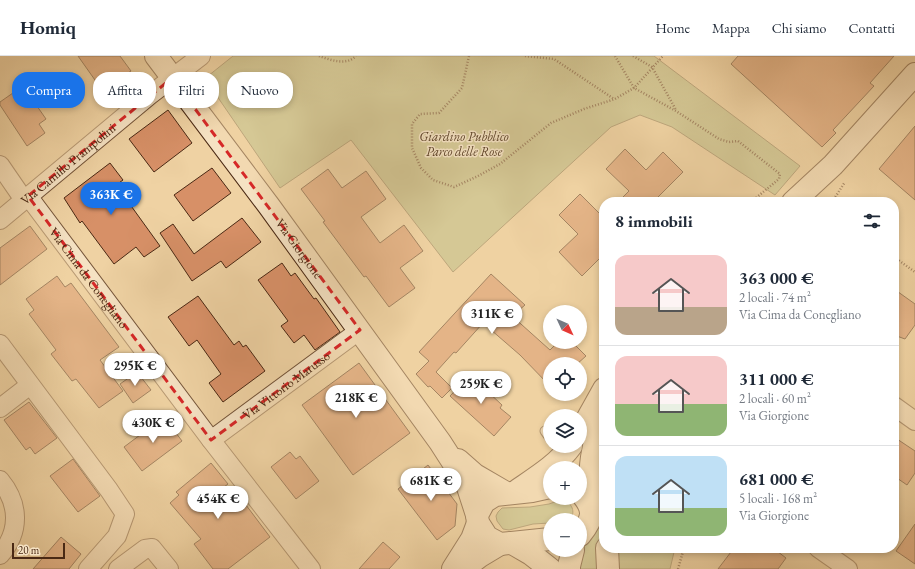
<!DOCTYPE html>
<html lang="it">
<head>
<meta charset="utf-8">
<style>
	:root { --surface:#fff; --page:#f2f2f3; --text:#1f2937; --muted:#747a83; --line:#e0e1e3; --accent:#1a73e8 }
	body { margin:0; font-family:"EB Garamond",serif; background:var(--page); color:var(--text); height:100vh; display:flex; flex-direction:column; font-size:15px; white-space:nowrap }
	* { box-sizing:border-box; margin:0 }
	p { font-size:13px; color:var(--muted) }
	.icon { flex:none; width:22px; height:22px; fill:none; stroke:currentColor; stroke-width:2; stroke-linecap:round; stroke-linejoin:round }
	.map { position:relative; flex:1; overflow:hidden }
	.drawer { position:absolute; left:599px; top:141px; width:300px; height:356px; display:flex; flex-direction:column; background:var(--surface); border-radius:16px; box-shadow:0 2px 6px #0003 }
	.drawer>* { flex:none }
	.guide { position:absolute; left:12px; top:16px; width:380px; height:36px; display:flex; gap:8px }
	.needle { width:26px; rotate:134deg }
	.tools { position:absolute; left:543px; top:249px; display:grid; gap:8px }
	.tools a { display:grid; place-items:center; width:44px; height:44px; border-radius:50%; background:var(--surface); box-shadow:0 2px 6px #0003; font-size:20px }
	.scale { position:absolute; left:12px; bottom:10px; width:53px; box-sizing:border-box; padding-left:4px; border:2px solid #4a2914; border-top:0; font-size:11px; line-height:14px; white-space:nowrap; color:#4a2914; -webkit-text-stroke:3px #f5e2c3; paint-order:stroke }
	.price { position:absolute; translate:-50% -34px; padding:0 9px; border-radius:14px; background:#fff; color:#222; font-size:13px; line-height:26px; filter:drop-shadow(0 1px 2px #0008) }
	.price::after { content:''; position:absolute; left:50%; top:24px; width:12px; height:9px; margin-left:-6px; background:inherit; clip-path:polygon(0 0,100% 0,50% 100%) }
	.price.active { background:var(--accent); color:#fff }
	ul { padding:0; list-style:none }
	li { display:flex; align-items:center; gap:12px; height:100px; padding:0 16px }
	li+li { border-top:1px solid var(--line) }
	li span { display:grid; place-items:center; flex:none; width:112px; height:80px; border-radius:12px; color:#555 }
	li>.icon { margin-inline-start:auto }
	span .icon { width:48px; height:48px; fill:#fffc; stroke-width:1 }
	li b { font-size:17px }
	h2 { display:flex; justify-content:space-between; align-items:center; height:48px; padding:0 16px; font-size:17px }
	.tag { padding:0 14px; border-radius:16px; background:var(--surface); box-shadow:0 2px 6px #0003; font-size:14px; line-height:36px }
	.tag.active { background:var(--accent); color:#fff }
	header { display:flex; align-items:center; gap:24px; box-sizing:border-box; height:56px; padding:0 20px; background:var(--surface); border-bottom:1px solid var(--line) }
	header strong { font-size:19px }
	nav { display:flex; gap:22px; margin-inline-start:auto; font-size:14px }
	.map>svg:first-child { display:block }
</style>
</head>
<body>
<header>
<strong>Homiq</strong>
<nav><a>Home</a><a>Mappa</a><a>Chi siamo</a><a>Contatti</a></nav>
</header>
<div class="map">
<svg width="915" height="513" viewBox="0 0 915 513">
	<rect width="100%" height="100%" fill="#efd2a3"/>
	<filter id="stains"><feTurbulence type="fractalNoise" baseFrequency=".005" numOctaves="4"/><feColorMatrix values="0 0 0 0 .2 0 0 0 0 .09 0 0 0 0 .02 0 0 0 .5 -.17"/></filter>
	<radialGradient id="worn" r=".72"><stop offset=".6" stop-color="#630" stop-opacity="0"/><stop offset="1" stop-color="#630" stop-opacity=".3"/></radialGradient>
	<!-- green -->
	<g fill="#b7bc86" stroke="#80724d">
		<polygon points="233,0 654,0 800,110 775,139 672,71 640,59 611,71 453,216 351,84 280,132 208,27 208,20"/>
		<polygon points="604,380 604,452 600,485 600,513 576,513 576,510 585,489 593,479 598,423"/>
		<path d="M563,443C572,448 576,455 570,464H550V467L533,468L509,474L503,473L497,465L496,460L498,456L502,452L530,451L549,448Z"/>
		<polygon points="618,492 675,492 670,513 618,513"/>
	</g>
	<!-- building -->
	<g fill="#d79067" stroke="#4a2914">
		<polygon points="78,0 120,0 131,15 102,34"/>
		<polygon points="738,0 894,0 870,27 874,30 833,74 836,77 822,91 731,8"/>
		<polygon points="23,30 46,63 39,68 45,77 27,90 0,49 0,46"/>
		<polygon points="168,54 192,87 154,116 129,83"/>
		<polygon points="915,70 915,144 879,113"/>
		<polygon points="625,93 646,114 663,96 683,116 653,146 618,146 629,135 606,113"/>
		<polygon points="110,107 123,124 116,129 160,190 144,201 136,191 114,208 82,165 80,167 64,142"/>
		<polygon points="212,112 231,137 193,165 174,139"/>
		<polygon points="328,113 342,132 366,115 386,143 361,161 380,187 404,169 423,195 400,212 415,232 389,251 366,220 364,221 323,166 325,165 301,133"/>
		<polygon points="580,138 604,162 604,198 582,220 559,196 578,178 559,159"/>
		<polygon points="242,162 261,186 226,212 221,205 192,225 160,177 173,168 194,198"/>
		<polygon points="30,170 47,193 0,229 0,192"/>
		<polygon points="282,207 291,220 295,217 314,243 316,242 340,276 315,294 304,279 294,287 281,270 288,265 258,224"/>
		<polygon points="491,218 525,249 512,260 550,294 558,286 572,286 586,300 577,308 550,308 550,330 520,299 483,267 456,297 454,296 436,316 452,332 442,342 430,330 428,331 416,318 429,305 419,296"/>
		<polygon points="57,220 65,231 71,227 119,291 100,304 123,335 99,352 76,323 72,325 51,298 56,294 29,258 34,254 26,243"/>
		<polygon points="894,233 915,248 915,269 905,283 894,279"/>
		<polygon points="198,240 234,289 239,285 243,291 246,289 265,315 223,346 209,327 221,318 197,284 189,290 168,261"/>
		<polygon points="359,307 410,377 353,419 302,349"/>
		<polygon points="137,316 151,334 133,347 120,328"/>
		<polygon points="470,319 502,349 500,352 511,361 494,380 450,340"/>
		<polygon points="29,346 57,382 35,398 30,391 26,394 4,364"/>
		<polygon points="164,361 182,385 142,415 124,391"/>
		<polygon points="894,381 915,395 915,417 907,429 894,420"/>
		<polygon points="290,396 296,403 300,400 319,425 296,443 271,411"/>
		<polygon points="73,403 100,440 78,456 50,420"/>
		<polygon points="211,407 228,428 220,434 238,455 246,449 270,481 228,513 213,513 194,488 201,483 170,447 179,439 176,436"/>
		<polygon points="428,409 457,448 455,470 437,484 398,433"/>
		<polygon points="915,468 915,508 896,495"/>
		<polygon points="61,481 81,498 69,513 33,513"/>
		<polygon points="383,486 400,501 389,513 359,513"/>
		<polygon points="734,492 773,492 786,502 778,513 718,513"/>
	</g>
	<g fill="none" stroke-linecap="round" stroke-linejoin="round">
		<!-- lane casing -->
		<g stroke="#735338" stroke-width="11">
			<polyline id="lane" points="550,376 545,375 550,382"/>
		</g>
		<!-- street casing -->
		<g stroke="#735338" stroke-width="20">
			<g id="street">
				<polyline points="0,109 24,144"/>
				<path id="s1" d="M28,140L211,384L311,513"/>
				<path id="s2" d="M0,164L150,39L201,0"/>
				<polyline points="0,288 109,434 125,458 117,480 88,513"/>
				<polyline points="894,350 915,365"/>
				<polyline points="0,352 30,329"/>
				<path id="s3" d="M211,384L360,274"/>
				<path d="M0,424C19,447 21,475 0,499"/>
				<polyline points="818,492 848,513"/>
				<polyline points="118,513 145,493 152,492 169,513"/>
			</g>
		</g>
		<!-- secondary casing -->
		<g stroke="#4a2914" stroke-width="24">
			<g id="secondary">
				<path id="s4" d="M156,0L269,150L440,386L467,428L477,459"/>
				<polyline points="793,146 833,109 915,18"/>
				<polyline points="580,376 604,333"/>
				<polyline points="458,404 475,419 506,437"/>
				<polyline points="550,431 532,435 495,439 484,446 477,459 478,467 487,481 500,488 550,483"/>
				<path d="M518,434C537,421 558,408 571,390"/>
				<path d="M589,447C590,417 590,390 604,362"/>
				<path d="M580,479C594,462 595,454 581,437"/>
				<polyline points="512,487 531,498 550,513"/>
				<polyline points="607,492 608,513"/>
				<polyline points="453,513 472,483 478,467"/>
				<polyline points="463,513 480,500 500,488"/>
				<polyline points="569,513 569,510 573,494"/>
			</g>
		</g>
		<!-- path -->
		<g stroke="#4a2914" stroke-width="2.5" stroke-dasharray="1 2" stroke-linecap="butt">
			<path d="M319,0C331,4 346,10 356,0"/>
			<polyline points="469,0 462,32 439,57 420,58 412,68 412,92 421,112 433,124 454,131 478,120 500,108 551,67 584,53 615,43 634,32 663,0"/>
			<polyline points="525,0 554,3 614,43"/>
			<polyline points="615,0 634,32 676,55 719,83 729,86 738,85 780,118 779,123 751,146"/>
			<polyline points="633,0 652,11 676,54"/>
			<polyline points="832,146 845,126"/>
			<polyline points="894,201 915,216"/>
			<polyline points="604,314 602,309 604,306"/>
			<polyline points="678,513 684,492"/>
		</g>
		<!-- lane -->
		<use href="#lane" stroke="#f5e2c3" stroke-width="9"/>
		<!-- street -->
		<use href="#street" stroke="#f5e2c3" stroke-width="18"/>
		<!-- secondary -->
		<use href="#secondary" stroke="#f5e2c3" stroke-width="22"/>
	</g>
	<!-- marked area -->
	<path d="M0 0H915V513H0ZM172,22L360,274L211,384L28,140Z" fill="#efd2a3" fill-opacity=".55" fill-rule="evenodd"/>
	<path fill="none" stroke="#d62828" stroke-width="3" stroke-dasharray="8 5" stroke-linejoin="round" d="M172,22L360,274L211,384L28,140Z"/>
	<g text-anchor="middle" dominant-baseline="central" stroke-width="3" stroke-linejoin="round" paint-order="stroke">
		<!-- park labels -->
		<g font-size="13" font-style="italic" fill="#60462b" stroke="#f5e2c3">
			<text x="464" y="80">Giardino Pubblico<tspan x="464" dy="15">Parco delle Rose</tspan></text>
		</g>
		<!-- street labels -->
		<g font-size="13" fill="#4a2914" stroke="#f5e2c3">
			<text stroke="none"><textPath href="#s2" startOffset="88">Via Camillo Prampolini</textPath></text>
			<text stroke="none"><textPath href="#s4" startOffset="240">Via Giorgione</textPath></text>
			<text stroke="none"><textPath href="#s1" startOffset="102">Via Cima da Conegliano</textPath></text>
			<text stroke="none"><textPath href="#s3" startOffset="93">Via Vittorio Marusso</textPath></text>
		</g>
	</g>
	<rect width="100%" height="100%" filter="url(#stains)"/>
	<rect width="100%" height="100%" fill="url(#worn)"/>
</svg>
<div class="tools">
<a><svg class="needle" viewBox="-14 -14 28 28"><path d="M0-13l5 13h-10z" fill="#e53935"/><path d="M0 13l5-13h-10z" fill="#747a83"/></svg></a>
<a><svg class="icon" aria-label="locate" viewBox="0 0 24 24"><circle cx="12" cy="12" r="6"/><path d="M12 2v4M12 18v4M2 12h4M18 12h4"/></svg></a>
<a><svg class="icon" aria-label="layers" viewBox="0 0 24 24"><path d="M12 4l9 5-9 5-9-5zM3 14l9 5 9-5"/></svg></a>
<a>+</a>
<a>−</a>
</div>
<div class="scale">20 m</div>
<b class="price active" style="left:111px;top:160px">363K €</b>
<b class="price" style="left:492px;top:279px">311K €</b>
<b class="price" style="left:135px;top:331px">295K €</b>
<b class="price" style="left:481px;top:349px">259K €</b>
<b class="price" style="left:356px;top:363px">218K €</b>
<b class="price" style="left:153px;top:388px">430K €</b>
<b class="price" style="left:431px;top:446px">681K €</b>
<b class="price" style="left:218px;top:464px">454K €</b>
<div class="guide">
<a class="tag active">Compra</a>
<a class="tag">Affitta</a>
<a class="tag">Filtri</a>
<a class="tag">Nuovo</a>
</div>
<section class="drawer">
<h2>8 immobili<svg class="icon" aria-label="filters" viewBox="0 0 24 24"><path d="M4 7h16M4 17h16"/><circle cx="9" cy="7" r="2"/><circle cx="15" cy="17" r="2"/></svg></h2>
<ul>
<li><span style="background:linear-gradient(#f6c9c9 65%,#b9a48a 0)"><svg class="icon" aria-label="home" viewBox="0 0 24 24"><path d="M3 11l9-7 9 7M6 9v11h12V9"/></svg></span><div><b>363 000 €</b><p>2 locali · 74 m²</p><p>Via Cima da Conegliano</p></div></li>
<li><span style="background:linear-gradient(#f6c9c9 60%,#8fb573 0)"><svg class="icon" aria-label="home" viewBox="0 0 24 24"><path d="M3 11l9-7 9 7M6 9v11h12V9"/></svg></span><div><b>311 000 €</b><p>2 locali · 60 m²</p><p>Via Giorgione</p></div></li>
<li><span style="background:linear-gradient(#bfe0f5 65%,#8fb573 0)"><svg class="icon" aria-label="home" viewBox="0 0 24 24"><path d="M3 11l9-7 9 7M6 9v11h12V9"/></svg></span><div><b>681 000 €</b><p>5 locali · 168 m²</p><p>Via Giorgione</p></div></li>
</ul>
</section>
</div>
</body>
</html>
